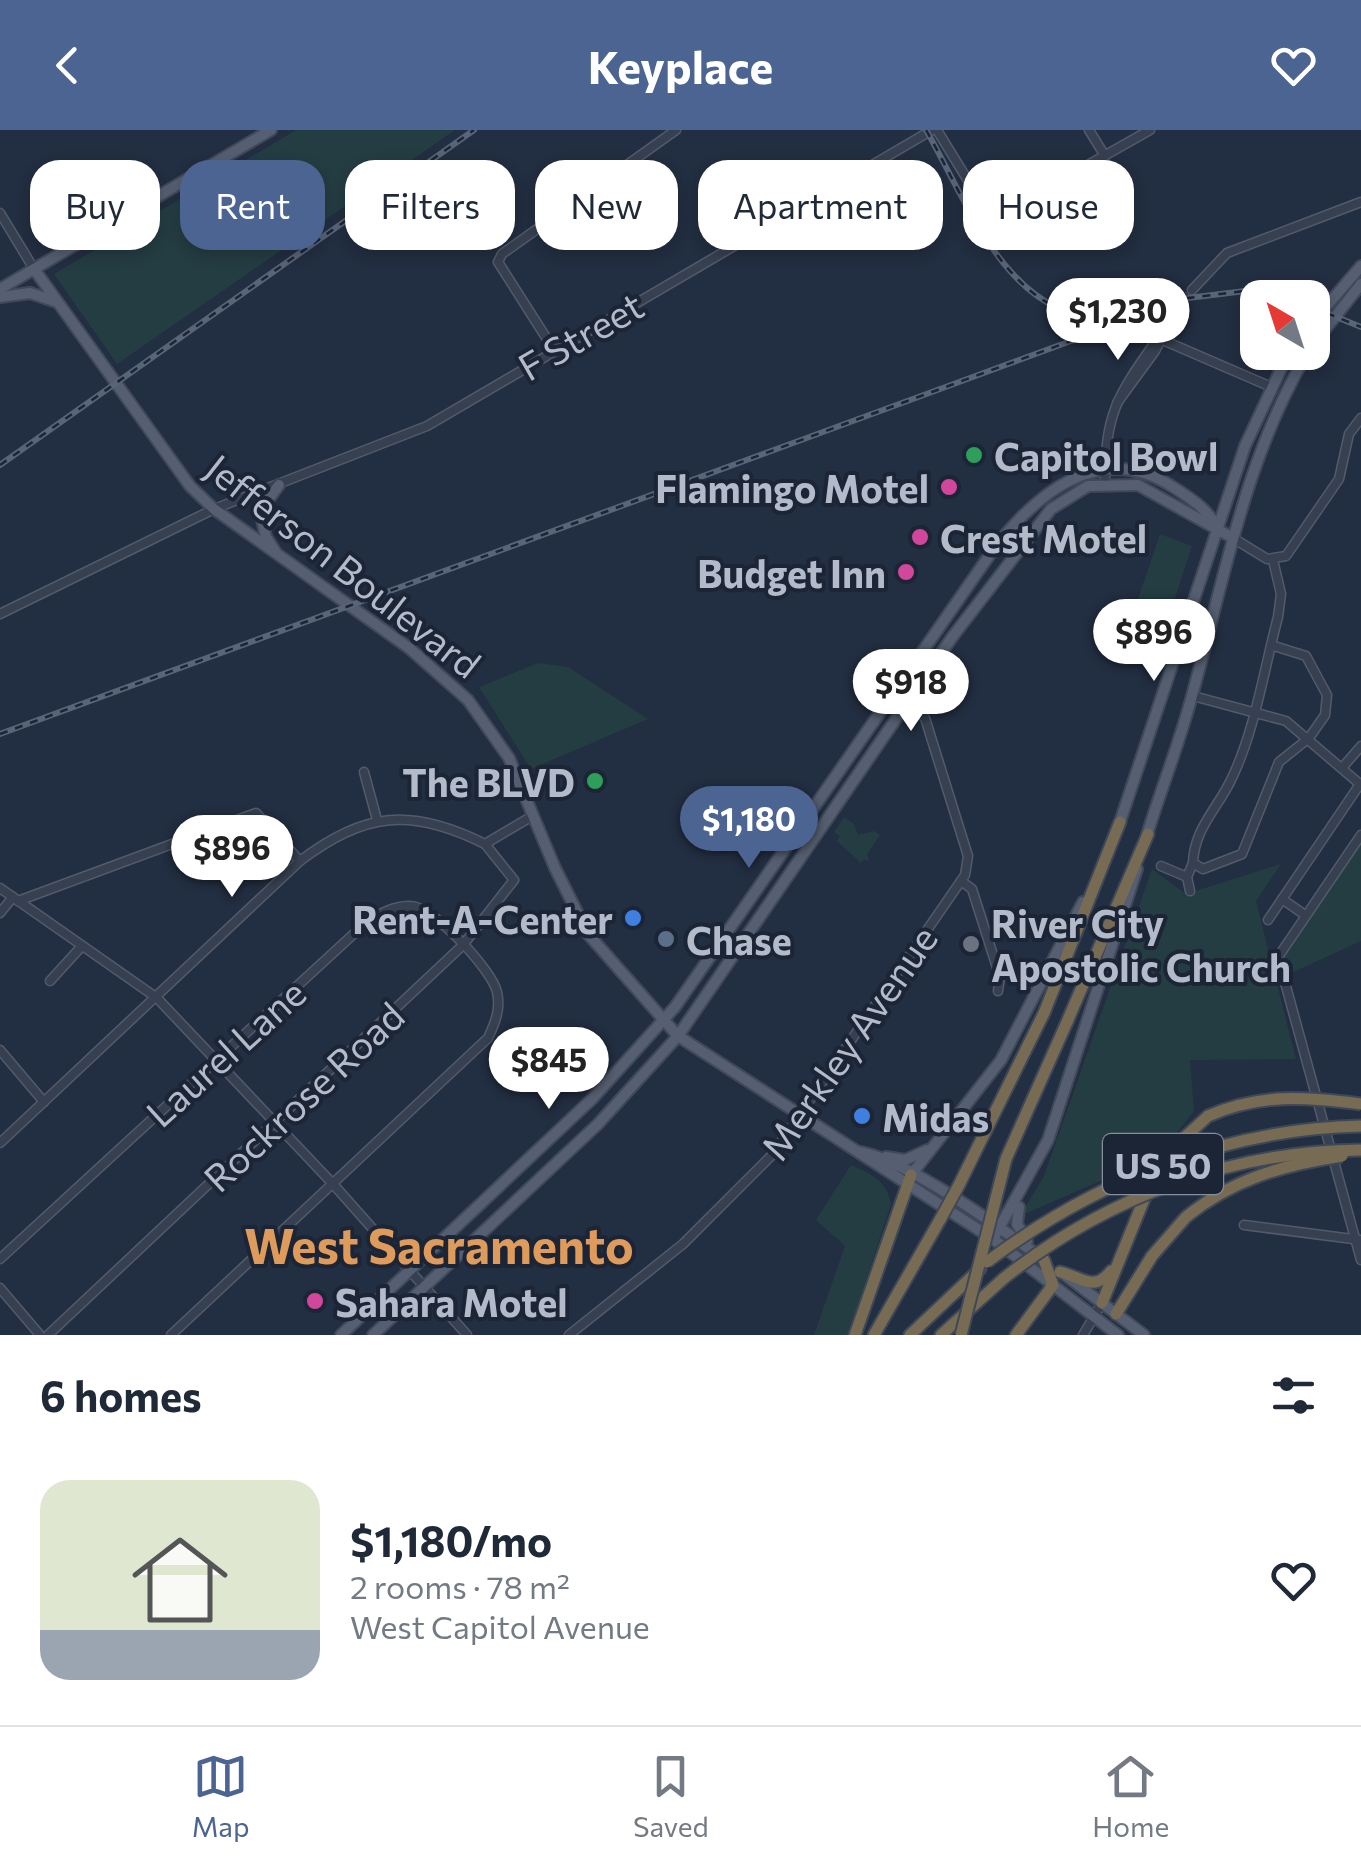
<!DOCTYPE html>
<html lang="en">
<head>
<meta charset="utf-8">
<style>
	:root { --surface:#fff; --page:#f6f6f7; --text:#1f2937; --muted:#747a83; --line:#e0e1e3; --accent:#4c6491 }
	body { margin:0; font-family:Commissioner,sans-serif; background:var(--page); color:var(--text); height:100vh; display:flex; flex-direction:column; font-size:38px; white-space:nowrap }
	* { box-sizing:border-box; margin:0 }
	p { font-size:32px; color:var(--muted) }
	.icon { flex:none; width:55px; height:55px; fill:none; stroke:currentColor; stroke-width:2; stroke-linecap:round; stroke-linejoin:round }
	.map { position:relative; height:1205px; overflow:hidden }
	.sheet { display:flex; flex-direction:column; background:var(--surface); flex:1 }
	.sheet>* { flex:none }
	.guide { position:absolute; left:30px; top:30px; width:1302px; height:90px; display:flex; gap:20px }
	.needle { width:65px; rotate:321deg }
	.controls { position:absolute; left:1240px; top:150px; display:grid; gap:20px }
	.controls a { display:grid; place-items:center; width:90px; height:90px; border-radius:20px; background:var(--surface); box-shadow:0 5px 15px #0003; font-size:50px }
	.price { position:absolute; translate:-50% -85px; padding:0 22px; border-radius:35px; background:#fff; color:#222; font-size:32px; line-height:65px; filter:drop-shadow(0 2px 5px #0008) }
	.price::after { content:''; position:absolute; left:50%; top:60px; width:30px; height:22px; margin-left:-15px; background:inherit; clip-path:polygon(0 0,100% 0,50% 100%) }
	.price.active { background:var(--accent); color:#fff }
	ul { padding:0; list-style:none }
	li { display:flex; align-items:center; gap:30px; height:250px; padding:0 40px }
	li span { display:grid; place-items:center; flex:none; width:280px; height:200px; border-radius:30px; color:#555 }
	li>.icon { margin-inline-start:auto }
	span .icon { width:120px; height:120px; fill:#fffc; stroke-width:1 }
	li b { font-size:42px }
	h2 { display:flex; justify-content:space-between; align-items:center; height:120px; padding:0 40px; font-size:42px }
	.pill { padding:0 35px; border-radius:30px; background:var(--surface); box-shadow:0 5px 15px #0003; font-size:35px; line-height:90px }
	.pill.active { background:var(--accent); color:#fff }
	header { display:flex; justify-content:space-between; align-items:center; height:130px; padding:0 40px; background:var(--accent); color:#fff; font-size:45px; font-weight:700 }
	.tab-bar { display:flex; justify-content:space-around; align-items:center; height:140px; border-top:2px solid var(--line); background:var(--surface); font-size:28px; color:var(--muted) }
	.tab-bar a { display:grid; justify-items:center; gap:5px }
	.tab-bar .active { color:var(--accent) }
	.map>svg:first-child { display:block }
</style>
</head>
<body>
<header><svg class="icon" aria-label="back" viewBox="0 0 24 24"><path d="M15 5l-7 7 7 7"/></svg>Keyplace<svg class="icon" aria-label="heart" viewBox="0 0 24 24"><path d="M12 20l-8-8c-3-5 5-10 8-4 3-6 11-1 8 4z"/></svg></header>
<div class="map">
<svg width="1361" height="1205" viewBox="0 0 1361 1205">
	<rect width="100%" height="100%" fill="#222e41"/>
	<!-- green -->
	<g fill="#243d42">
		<polygon points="296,0 455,0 117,234 54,144"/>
		<polygon points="1160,404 1192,416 1159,517 1126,504"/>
		<polygon points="538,533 568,537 648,589 531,639 479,557"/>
		<polygon points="844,687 854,694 858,705 874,701 880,705 867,724 869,732 864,729 861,733 837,711 840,706 834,702"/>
		<polygon points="1361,712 1361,811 1287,845 1284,825"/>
		<polygon points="1281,734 1256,771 1296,929 1190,930 1194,981 1160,1025 1020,1086 1044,1046 1152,739 1186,764"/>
		<path d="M851,1035C871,1044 887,1050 891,1074L848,1205H814L845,1116L816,1090Z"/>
	</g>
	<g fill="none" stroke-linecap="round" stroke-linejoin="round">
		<!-- minor-tunnel -->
		<polyline stroke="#384356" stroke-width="8" stroke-dasharray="8 4" stroke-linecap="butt" points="1177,180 1192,160"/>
		<!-- minor casing -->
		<g stroke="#525b6b" stroke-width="11">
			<g id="minor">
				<polyline points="937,0 983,75 994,83 1010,79 1150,0"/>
				<polyline points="1089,0 1105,26"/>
				<polyline points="0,83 34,139"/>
				<polyline points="1192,160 1227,123 1361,72"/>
				<polyline points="554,220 498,132 502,124 676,0"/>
				<polyline points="1117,273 1155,221 1177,180"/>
				<path d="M1105,353C1105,282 1118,265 1158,208L1269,256"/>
				<polyline points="1233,408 1267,429 1286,426 1339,349 1349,304 1361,288"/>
				<polyline points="0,484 214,379 427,296 932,0"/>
				<path d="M1271,515L1306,526L1327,565L1325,585L1309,608L1279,632L1242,724L1203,739L1193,733C1194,699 1217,679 1231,650C1255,601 1264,539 1278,487L1281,464L1273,430"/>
				<polyline points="1193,566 1286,591 1361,655"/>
				<polyline points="1342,638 1361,616"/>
				<polyline points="364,642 377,690"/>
				<polyline points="1361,705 1278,827 1361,1130"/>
				<polyline points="1161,736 1187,747"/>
				<polyline points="961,751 972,759 1000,847 998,861"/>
				<polyline points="0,758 157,868 333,1054 467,1205"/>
				<polyline points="1190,761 1187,747 1193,733"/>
				<polyline points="1282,769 1305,785"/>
				<polyline points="18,771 256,683 300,731"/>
				<polyline points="0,783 13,767"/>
				<polyline points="1268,790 1360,654"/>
				<polyline points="50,851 81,817"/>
				<polyline points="0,920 44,972"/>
				<path d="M0,1013L300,731C364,682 411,677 485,714L534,685"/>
				<polyline points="1244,1095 1361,1110"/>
				<path d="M0,1129L370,789C384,782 400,773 416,777C438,783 492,840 497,862C501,879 495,893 488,908L171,1205"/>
				<polyline points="0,1158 40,1205"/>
				<polyline points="48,1205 463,815 514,750 485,714"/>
				<polyline points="569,1205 683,1114 772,1025 965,745 968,726 925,588 896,562"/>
				<polyline points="1083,1205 1102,1173"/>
			</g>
		</g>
		<!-- major casing -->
		<g stroke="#404959" stroke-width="14">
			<g id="major">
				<polyline points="34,139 190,356 214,379 409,518 468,570 509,628 555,738 588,804 678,906 993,1109 1118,1205"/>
				<polyline points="0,159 271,0"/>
				<polyline points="0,167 30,163 57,172"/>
				<polyline points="1312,193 1361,136"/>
				<polyline points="1312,216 1361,154"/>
				<polyline points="275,421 266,407 260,381 279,355"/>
				<polyline points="1118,698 1245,316 1289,222"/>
				<path d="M1146,708C1161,659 1180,612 1193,562C1225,446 1245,328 1308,222"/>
				<path d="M860,1022C909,1031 1001,1098 1043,1129"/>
				<polyline points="886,1027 905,1030 927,1020"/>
				<polyline points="911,1045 1001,930 1083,772"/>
				<polyline points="1019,1077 1017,1094 1027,1111"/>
				<polyline points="993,1109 1048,1010 1137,739"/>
				<polyline points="1065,1145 1144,1205"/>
				<path d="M341,1205L592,969L675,877L991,423C1034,365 1099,309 1173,357C1192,369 1207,379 1218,398"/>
				<polyline points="373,1205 598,994 678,906 953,506 1051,379 1088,356 1138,355 1233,408"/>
			</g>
		</g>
		<!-- highway casing -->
		<g stroke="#3f4858" stroke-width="15">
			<g id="highway">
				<polyline points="1067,892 1148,704"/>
				<polyline points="959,1055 1044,883 1120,692"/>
				<path d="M1060,1142C1082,1147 1094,1163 1111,1141"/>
				<polyline points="1102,1173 1160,1030 1208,986"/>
				<polyline points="1116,1184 1152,1126 1186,1087"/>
				<polyline points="855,1205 911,1045"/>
				<polyline points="874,1205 941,1088"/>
				<polyline points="910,1205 980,1139"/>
				<polyline points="941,1205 1003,1149"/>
				<polyline points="1016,1205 1053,1155 1044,1130"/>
			</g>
		</g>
		<!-- minor -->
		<use href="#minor" stroke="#374050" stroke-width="8"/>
		<!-- major -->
		<use href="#major" stroke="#555f71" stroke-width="10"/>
		<!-- highway -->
		<use href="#highway" stroke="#776b53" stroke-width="11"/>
		<!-- rail casing -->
		<g stroke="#586478" stroke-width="6">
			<g id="rail">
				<path d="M926,0C970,76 1009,194 1114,189"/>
				<polyline points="1312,177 1361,197"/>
				<polyline points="0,335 474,0"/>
				<polyline points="0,604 1188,168 1245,161 1276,168"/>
			</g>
		</g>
		<!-- rail -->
		<use href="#rail" stroke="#1c2535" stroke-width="2.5" stroke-dasharray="8" stroke-linecap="butt"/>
		<!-- highway-bridge casing -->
		<g stroke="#3f4858" stroke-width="15" stroke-linecap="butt">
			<g id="highway-bridge">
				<path d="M1208,986C1261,963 1305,967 1361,974"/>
				<path d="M1186,1087C1233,1049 1283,1035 1342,1026"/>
				<polyline points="941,1088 959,1055"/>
				<path d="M987,1132C1095,1051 1224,999 1361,996"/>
				<path d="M1003,1149C1105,1068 1230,1021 1361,1020"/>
				<polyline points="961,1205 1006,1029 1067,892"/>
			</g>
		</g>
		<!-- highway-bridge -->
		<use href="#highway-bridge" stroke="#776b53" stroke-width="11"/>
	</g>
	<!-- markers -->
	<g fill="#2e9e5b" stroke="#1c2535" stroke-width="4">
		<circle cx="974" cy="325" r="10"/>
		<circle cx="595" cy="651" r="10"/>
	</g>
	<g fill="#d1479c" stroke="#1c2535" stroke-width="4">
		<circle cx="949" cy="357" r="10"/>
		<circle cx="920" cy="407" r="10"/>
		<circle cx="906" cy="442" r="10"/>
		<circle cx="315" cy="1171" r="10"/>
	</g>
	<g fill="#3f7fe0" stroke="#1c2535" stroke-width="4">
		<circle cx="633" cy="788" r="10"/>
		<circle cx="862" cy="986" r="10"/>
	</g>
	<circle fill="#5c6f8a" stroke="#1c2535" stroke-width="4" cx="666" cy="809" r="10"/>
	<circle fill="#6b7280" stroke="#1c2535" stroke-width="4" cx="971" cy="814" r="10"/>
	<g text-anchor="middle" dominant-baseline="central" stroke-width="8" stroke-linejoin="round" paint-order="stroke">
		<!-- shield labels -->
		<rect fill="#1c2535" stroke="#868e9e" stroke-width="2.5" x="1103" y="1004" width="120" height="60" rx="8"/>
		<g font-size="35" font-weight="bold" fill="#b3bbcb">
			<text x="1163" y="1034">US 50</text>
		</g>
		<!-- street labels -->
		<g font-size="38" fill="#b3bbcb" stroke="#1c2535">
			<text transform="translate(580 205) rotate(-30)">F Street</text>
			<text transform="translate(344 435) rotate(38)">Jefferson Boulevard</text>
			<text transform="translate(848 912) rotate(-55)">Merkley Avenue</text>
			<text transform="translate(225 922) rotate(-42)">Laurel Lane</text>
			<text transform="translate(303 966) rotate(-43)">Rockrose Road</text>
		</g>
		<!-- poi labels -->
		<g font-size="38" font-weight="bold" fill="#b3bbcb" stroke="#1c2535" text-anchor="start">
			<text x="994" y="325">Capitol Bowl</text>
			<text x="929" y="357" text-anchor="end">Flamingo Motel</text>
			<text x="940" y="407">Crest Motel</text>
			<text x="886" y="442" text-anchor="end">Budget Inn</text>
			<text x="575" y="651" text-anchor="end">The BLVD</text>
			<text x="613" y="788" text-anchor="end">Rent-A-Center</text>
			<text x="991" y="792">River City<tspan x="991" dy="44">Apostolic Church</tspan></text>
			<text x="686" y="809">Chase</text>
			<text x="882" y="986">Midas</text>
			<text x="335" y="1171">Sahara Motel</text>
		</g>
		<!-- district labels -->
		<g font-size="48" font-weight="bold" fill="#de9b5b" stroke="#1c2535">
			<text x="439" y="1114">West Sacramento</text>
		</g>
	</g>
</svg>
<div class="controls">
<a><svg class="needle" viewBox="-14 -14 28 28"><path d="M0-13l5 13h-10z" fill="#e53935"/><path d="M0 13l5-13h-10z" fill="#747a83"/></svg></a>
</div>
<b class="price" style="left:1118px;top:233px">$1,230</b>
<b class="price" style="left:1154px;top:554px">$896</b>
<b class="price" style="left:911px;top:604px">$918</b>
<b class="price active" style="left:749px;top:741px">$1,180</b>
<b class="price" style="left:232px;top:770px">$896</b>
<b class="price" style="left:549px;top:982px">$845</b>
<div class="guide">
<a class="pill">Buy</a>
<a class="pill active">Rent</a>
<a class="pill">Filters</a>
<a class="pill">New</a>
<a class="pill">Apartment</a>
<a class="pill">House</a>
</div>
</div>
<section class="sheet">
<h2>6 homes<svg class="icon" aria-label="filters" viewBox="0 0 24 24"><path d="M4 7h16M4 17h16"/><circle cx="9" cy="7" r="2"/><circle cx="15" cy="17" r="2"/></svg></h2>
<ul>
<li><span style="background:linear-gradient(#dfe7d0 75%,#9aa5b1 0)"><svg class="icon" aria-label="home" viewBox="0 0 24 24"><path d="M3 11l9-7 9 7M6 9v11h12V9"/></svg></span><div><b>$1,180/mo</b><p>2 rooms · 78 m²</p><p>West Capitol Avenue</p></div><svg class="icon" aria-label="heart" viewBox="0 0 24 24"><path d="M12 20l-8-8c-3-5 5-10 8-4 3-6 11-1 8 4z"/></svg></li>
</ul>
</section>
<nav class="tab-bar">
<a class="active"><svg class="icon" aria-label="map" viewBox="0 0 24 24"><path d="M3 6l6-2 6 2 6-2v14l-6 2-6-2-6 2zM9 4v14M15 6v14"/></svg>Map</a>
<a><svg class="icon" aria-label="saved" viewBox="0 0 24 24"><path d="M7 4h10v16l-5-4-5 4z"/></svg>Saved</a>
<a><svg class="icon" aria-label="home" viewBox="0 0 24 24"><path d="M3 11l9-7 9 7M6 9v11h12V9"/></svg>Home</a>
</nav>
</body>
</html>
